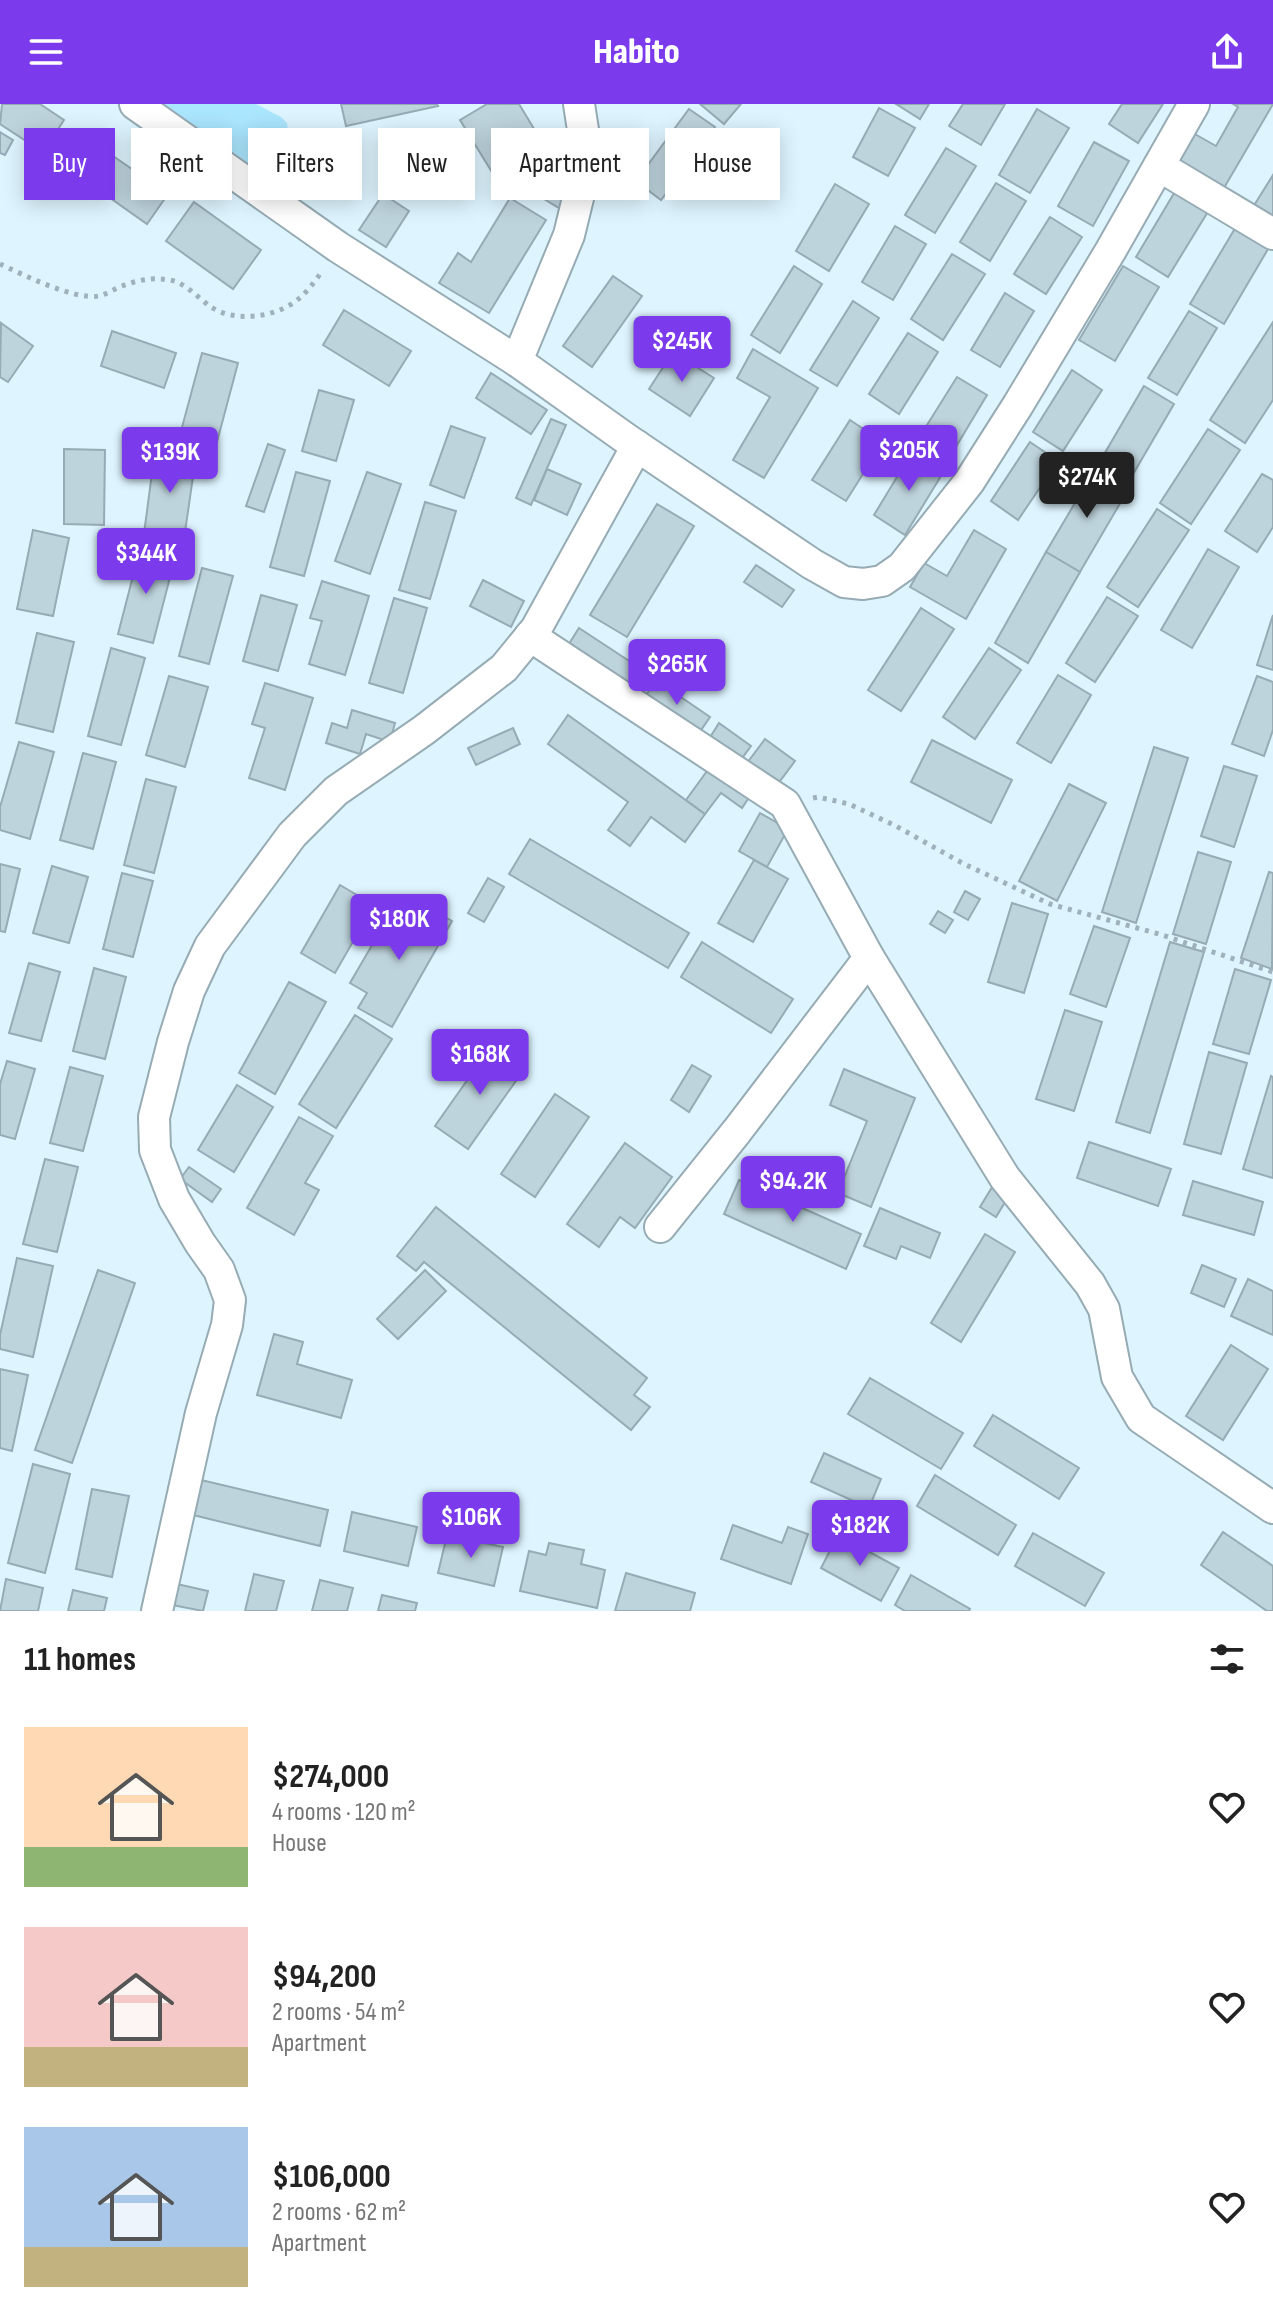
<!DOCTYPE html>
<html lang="en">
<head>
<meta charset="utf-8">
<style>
	:root { --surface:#fff; --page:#f6f6f6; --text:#222; --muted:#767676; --accent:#7c3aed }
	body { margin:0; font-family:"Sofia Sans Condensed",sans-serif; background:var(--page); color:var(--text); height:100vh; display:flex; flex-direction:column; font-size:30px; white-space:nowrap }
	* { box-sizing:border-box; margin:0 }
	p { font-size:26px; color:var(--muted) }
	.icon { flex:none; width:44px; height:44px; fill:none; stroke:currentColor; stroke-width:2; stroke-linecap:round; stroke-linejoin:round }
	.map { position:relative; height:1507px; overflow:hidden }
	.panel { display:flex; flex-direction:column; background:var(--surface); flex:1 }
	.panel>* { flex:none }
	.hud { position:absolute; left:24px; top:24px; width:800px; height:72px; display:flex; gap:16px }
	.price { position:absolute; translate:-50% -68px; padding:0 18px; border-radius:8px; background:var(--accent); color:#fff; font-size:26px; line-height:52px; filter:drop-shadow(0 2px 4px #0008) }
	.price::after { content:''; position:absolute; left:50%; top:48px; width:24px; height:18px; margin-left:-12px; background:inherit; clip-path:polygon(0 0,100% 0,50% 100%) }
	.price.on { background:#222; color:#fff }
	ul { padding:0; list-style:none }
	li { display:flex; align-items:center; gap:24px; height:200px; padding:0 24px }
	li span { display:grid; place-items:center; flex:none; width:224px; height:160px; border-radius:0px; color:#555 }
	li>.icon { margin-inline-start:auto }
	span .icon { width:96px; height:96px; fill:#fffc; stroke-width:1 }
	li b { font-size:34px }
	h2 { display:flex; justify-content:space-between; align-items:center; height:96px; padding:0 24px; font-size:34px }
	.tag { padding:0 28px; border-radius:0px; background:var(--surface); box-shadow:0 4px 20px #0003; font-size:28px; line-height:72px }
	.tag.on { background:var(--accent); color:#fff }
	header { display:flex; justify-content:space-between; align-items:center; height:104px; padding:0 24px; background:var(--accent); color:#fff; font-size:36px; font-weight:800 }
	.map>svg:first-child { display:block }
</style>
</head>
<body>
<header><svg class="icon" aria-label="menu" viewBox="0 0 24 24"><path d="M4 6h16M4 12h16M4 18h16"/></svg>Habito<svg class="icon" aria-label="share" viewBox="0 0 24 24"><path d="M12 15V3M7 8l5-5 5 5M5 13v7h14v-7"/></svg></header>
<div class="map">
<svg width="1273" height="1507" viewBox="0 0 1273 1507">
	<rect width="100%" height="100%" fill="#def5ff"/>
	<!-- green -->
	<polygon fill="#aae6fe" points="164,0 256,0 281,13 287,19 294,72 287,86"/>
	<!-- building -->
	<g fill="#bed4dd" stroke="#96abb4" stroke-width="2">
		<polygon points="2,0 40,0 64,16 43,48 0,20"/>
		<polygon points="341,0 437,0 438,2 346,22"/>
		<polygon points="487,0 519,0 548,48 498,78 460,16"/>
		<polygon points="700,0 741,0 724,20"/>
		<polygon points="896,0 929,0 920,15"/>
		<polygon points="963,0 1005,0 981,41 949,22"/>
		<polygon points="1122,0 1163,0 1138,39 1109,20"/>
		<polygon points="1233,0 1273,0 1224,84 1177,57 1193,29 1216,42 1238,3"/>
		<polygon points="879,4 915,24 888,72 853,53"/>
		<polygon points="689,5 715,23 661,96 636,77"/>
		<polygon points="1037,5 1069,24 1030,89 999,71"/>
		<polygon points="0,28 13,36 5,51 0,49"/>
		<polygon points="1094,38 1129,57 1093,122 1058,102"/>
		<polygon points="100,43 168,90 147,120 79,72"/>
		<polygon points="946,44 976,62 935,129 905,111"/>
		<polygon points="546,68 571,83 559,104 534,89"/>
		<polygon points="1273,71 1273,116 1253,103"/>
		<polygon points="996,79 1026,97 990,157 960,138"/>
		<polygon points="835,80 869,100 829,167 796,147"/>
		<polygon points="1176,86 1209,106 1168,173 1136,153"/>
		<polygon points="383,90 409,107 386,143 359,126"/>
		<polygon points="510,94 546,116 489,209 439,179 458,149 471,158"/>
		<polygon points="194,98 261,146 233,185 166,137"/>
		<polygon points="1050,113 1082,133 1046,190 1014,170"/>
		<polygon points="1237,121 1271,140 1224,220 1190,200"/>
		<polygon points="895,122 926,140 893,196 862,178"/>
		<polygon points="952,150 985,170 943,236 911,215"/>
		<polygon points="794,162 822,180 780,249 751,231"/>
		<polygon points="1123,162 1159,183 1115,257 1079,236"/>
		<polygon points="613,172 642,192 592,263 563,242"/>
		<polygon points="1005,189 1034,207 1000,263 971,246"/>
		<polygon points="853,197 879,214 837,282 810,266"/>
		<polygon points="344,206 411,247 389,282 323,241"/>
		<polygon points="1189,207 1217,224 1177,291 1148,274"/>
		<polygon points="1273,218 1273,296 1245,339 1210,316"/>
		<polygon points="1,219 33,242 8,278 0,273"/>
		<polygon points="112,227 176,249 164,284 101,262"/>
		<polygon points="908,229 938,248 899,310 869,290"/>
		<polygon points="753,245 818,284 764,374 733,356 770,293 737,274"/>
		<polygon points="673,248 714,274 690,312 649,285"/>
		<polygon points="202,249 238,259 217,338 181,327"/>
		<polygon points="1072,266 1102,286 1063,347 1033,328"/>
		<polygon points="491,269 547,306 531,330 476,294"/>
		<polygon points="957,273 987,291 948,356 917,337"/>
		<polygon points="1144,282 1174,300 1129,377 1099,359"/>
		<polygon points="319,286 354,296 336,357 302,347"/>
		<polygon points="551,315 566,321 531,401 516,394"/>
		<polygon points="850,316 883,338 846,397 812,376"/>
		<polygon points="451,322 485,334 464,394 430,381"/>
		<polygon points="1208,325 1240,346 1191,420 1160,399"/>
		<polygon points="1030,338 1058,357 1018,416 991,397"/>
		<polygon points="156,339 197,345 183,442 143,437"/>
		<polygon points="268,340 285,346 264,408 246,402"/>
		<polygon points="64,345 105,346 104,421 64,420"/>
		<polygon points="912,348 944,367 905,431 874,411"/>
		<polygon points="547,365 581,380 567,411 534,396"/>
		<polygon points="1095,365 1129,384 1080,468 1046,448"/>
		<polygon points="296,368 330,377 304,472 270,463"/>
		<polygon points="367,368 401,380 370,470 335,457"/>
		<polygon points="1262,370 1273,376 1273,423 1257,448 1225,427"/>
		<polygon points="425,398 456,407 430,495 399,486"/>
		<polygon points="657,400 694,422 627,533 590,511"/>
		<polygon points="1157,405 1189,426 1138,503 1107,483"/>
		<polygon points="33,426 69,434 53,512 17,505"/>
		<polygon points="974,426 1006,445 966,515 910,483 924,459 947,472"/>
		<polygon points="140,445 175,454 153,539 118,530"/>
		<polygon points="1208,445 1239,463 1192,544 1161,526"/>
		<polygon points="1046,448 1080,468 1028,559 995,539"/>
		<polygon points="756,461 794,486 782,503 744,478"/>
		<polygon points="202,464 233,472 209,560 179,552"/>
		<polygon points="483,476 524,497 511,523 470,502"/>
		<polygon points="322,477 369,492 345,571 309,560 322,517 310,514"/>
		<polygon points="261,491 297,501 278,567 243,557"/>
		<polygon points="1107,493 1138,512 1095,578 1066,559"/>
		<polygon points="394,494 427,504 403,589 369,579"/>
		<polygon points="921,504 954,525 901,607 868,586"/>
		<polygon points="1273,511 1273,566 1257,561"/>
		<polygon points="579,524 649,570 638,588 567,543"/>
		<polygon points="37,529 74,538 53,628 16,619"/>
		<polygon points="111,544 145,554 121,641 88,632"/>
		<polygon points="989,544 1021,566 975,635 943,613"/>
		<polygon points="1058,571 1091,591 1051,659 1017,639"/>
		<polygon points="169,572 208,583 185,663 146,651"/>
		<polygon points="1257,572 1273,578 1273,626 1264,652 1232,640"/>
		<polygon points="656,576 710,613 699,629 645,593"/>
		<polygon points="265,579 313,594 285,686 249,674 265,624 252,620"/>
		<polygon points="352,606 395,619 390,638 366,630 360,650 326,639 332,619 347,624"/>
		<polygon points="568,611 705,710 685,738 651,713 630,742 608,726 628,698 548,640"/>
		<polygon points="719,619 751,642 740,657 709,635"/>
		<polygon points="513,624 520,640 476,661 468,644"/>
		<polygon points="765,635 795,657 777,681 747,659"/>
		<polygon points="932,636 1012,676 991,719 911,678"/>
		<polygon points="19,638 54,648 30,735 0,726 0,703"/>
		<polygon points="1154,643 1188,654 1136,819 1102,808"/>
		<polygon points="83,649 116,658 93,745 60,736"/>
		<polygon points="1224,662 1257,672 1234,743 1201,732"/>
		<polygon points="710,663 750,692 742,704 721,689 705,710 686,696"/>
		<polygon points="146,675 176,683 154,769 124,761"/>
		<polygon points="1069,680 1106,699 1057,797 1019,777"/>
		<polygon points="760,709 788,725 767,763 739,747"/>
		<polygon points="530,735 689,829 668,864 509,770"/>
		<polygon points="1198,748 1231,758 1206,840 1173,830"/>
		<polygon points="754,756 788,775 753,838 718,819"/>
		<polygon points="0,760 20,765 5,828 0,827"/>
		<polygon points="52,762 88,773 69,839 33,829"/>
		<polygon points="1269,768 1273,769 1272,865 1241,854"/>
		<polygon points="122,769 153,777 133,853 103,845"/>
		<polygon points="488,774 504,783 484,818 468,809"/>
		<polygon points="340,781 374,801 335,869 301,849"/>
		<polygon points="965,787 980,795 968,816 954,808"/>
		<polygon points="414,795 452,817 392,923 358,904 367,889 350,879 379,829 391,836"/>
		<polygon points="1012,799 1048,810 1024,889 988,878"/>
		<polygon points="938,807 953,816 945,829 930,820"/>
		<polygon points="1094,822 1130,834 1106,903 1070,890"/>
		<polygon points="702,838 793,895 771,929 681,873"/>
		<polygon points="1170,838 1204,848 1150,1029 1116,1018"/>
		<polygon points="29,859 60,868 41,937 9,929"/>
		<polygon points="94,864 126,873 105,955 73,947"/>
		<polygon points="1235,865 1271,876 1249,950 1213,940"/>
		<polygon points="289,878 326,898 275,990 239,969"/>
		<polygon points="1065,906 1102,918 1074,1007 1036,995"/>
		<polygon points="355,911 392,935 336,1024 299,1000"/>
		<polygon points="492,941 525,964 468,1045 435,1022"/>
		<polygon points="1209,948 1247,959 1221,1050 1184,1040"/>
		<polygon points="7,957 35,965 15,1035 0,1031 0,980"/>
		<polygon points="692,961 711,972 689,1008 671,996"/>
		<polygon points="70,963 103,972 83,1047 50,1039"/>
		<polygon points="844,965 915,994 871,1103 838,1089 867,1017 830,1001"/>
		<polygon points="1271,972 1273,973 1273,1074 1243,1065"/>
		<polygon points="237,981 273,1003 234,1068 198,1046"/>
		<polygon points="555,990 589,1013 535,1093 501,1070"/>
		<polygon points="299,1013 333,1032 305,1079 319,1086 294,1131 247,1104"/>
		<polygon points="1089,1038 1171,1065 1158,1102 1077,1074"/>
		<polygon points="625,1039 672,1073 635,1124 620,1113 599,1143 567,1120"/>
		<polygon points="45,1055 78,1063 57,1148 23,1140"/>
		<polygon points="189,1063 221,1085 212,1098 180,1075"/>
		<polygon points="739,1076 861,1130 846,1165 724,1110"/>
		<polygon points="1193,1077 1263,1098 1254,1131 1183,1111"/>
		<polygon points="994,1080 1010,1090 996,1113 980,1103"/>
		<polygon points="436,1103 647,1274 634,1291 650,1303 631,1326 424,1158 416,1167 397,1152"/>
		<polygon points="880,1104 940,1129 930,1154 901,1142 896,1155 864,1142"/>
		<polygon points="985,1130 1015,1148 961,1238 931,1219"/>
		<polygon points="17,1154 53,1162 33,1253 0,1245 0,1231"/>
		<polygon points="1202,1161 1236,1175 1224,1203 1191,1189"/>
		<polygon points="98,1166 135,1179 72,1359 35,1346"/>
		<polygon points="425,1166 446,1187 398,1235 377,1215"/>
		<polygon points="1248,1175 1273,1187 1273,1231 1231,1212"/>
		<polygon points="274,1230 303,1238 297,1260 352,1276 341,1314 257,1291"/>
		<polygon points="1231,1241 1268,1265 1223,1336 1186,1312"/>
		<polygon points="0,1265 28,1271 12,1347 0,1344"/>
		<polygon points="870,1274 963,1329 941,1365 848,1310"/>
		<polygon points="993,1311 1079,1364 1059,1395 974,1342"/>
		<polygon points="824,1349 881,1375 869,1404 811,1378"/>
		<polygon points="33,1360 70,1370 45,1469 8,1459"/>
		<polygon points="935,1371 1016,1421 998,1451 917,1402"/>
		<polygon points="201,1376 328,1406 320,1442 193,1411"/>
		<polygon points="92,1385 129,1392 112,1473 76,1465"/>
		<polygon points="352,1408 417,1423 408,1462 344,1447"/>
		<polygon points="733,1421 782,1439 788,1423 808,1430 791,1480 721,1455"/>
		<polygon points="1223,1428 1273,1462 1273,1507 1267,1507 1201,1461"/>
		<polygon points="1033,1429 1104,1469 1085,1502 1015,1462"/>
		<polygon points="447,1431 503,1443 494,1482 438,1469"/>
		<polygon points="838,1431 899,1464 881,1497 821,1464"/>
		<polygon points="549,1439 584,1446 581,1460 605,1466 597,1504 520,1487 529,1447 546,1451"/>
		<polygon points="626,1469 695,1489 690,1507 615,1507"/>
		<polygon points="254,1470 284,1477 276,1507 245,1507"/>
		<polygon points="911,1471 970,1505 969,1507 905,1507 895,1501"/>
		<polygon points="6,1475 43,1484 38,1507 0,1507"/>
		<polygon points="320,1476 353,1484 347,1507 312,1507"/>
		<polygon points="177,1480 208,1487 203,1507 172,1501"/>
		<polygon points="73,1486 107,1494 104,1507 68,1507"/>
		<polygon points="382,1491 417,1499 415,1507 378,1507"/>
	</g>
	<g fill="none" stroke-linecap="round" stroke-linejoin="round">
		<!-- street casing -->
		<g stroke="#96abb4" stroke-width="34">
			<g id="street">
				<polyline points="135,0 338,143 517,257 628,336 812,460 844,478 863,480 882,477 902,463 969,378 1018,301 1111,146 1194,0"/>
				<polyline points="1159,62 1273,130"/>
				<polyline points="517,257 569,131 579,90 585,39 579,0"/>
				<polyline points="530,532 785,700 869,854 1005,1074 1090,1180 1104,1205 1117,1273 1141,1314 1273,1404"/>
				<polyline points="660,1123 737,1027 869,854"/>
				<polyline points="157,1507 201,1309 227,1221 230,1196 219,1166 200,1139 174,1095 155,1046 154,1013 173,938 189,887 210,842 292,731 336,687 424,626 504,564 536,525 637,342"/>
			</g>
		</g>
		<!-- path -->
		<g stroke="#9fb1ba" stroke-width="5" stroke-dasharray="4 6" stroke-linecap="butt">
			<path d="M0,160C24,171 73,196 99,192C107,190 114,185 122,182C137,176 154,173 170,176C186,179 198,194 211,203C234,218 271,214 293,199C305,191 314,179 322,167"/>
			<polyline points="813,694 818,693 849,700 894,721 964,760 1050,800 1159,830 1273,868"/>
		</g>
		<!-- street -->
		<use href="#street" stroke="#fff" stroke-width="30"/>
	</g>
</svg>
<b class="price" style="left:682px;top:280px">$245K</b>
<b class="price" style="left:909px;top:389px">$205K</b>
<b class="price" style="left:170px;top:391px">$139K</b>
<b class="price on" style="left:1087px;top:416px">$274K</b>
<b class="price" style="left:146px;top:492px">$344K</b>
<b class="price" style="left:677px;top:603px">$265K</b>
<b class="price" style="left:399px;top:858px">$180K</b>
<b class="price" style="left:480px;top:993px">$168K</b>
<b class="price" style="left:793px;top:1120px">$94.2K</b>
<b class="price" style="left:471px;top:1456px">$106K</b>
<b class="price" style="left:860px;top:1464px">$182K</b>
<div class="hud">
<a class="tag on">Buy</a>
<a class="tag">Rent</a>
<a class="tag">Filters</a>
<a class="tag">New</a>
<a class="tag">Apartment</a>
<a class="tag">House</a>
</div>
</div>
<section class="panel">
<h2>11 homes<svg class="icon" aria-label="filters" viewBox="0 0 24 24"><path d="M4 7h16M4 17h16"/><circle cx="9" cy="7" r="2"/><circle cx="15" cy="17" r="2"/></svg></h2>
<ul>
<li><span style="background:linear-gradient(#ffd9b3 75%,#8fb573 0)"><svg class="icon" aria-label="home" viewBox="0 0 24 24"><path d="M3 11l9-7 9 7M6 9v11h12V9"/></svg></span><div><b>$274,000</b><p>4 rooms · 120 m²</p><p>House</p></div><svg class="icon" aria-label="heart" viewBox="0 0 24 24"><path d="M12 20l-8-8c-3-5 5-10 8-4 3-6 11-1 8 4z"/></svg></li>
<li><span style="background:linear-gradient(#f6c9c9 75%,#c2b280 0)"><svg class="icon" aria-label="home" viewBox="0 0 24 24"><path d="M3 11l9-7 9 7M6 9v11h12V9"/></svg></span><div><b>$94,200</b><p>2 rooms · 54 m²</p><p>Apartment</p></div><svg class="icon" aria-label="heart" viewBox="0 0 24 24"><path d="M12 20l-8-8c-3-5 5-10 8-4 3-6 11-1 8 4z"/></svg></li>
<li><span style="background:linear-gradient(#a9c7e8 75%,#c2b280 0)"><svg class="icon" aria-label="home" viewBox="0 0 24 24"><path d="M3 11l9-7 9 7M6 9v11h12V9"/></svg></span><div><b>$106,000</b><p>2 rooms · 62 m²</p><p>Apartment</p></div><svg class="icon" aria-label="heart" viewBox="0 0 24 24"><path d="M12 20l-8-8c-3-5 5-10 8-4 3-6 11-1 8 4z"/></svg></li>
</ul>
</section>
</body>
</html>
